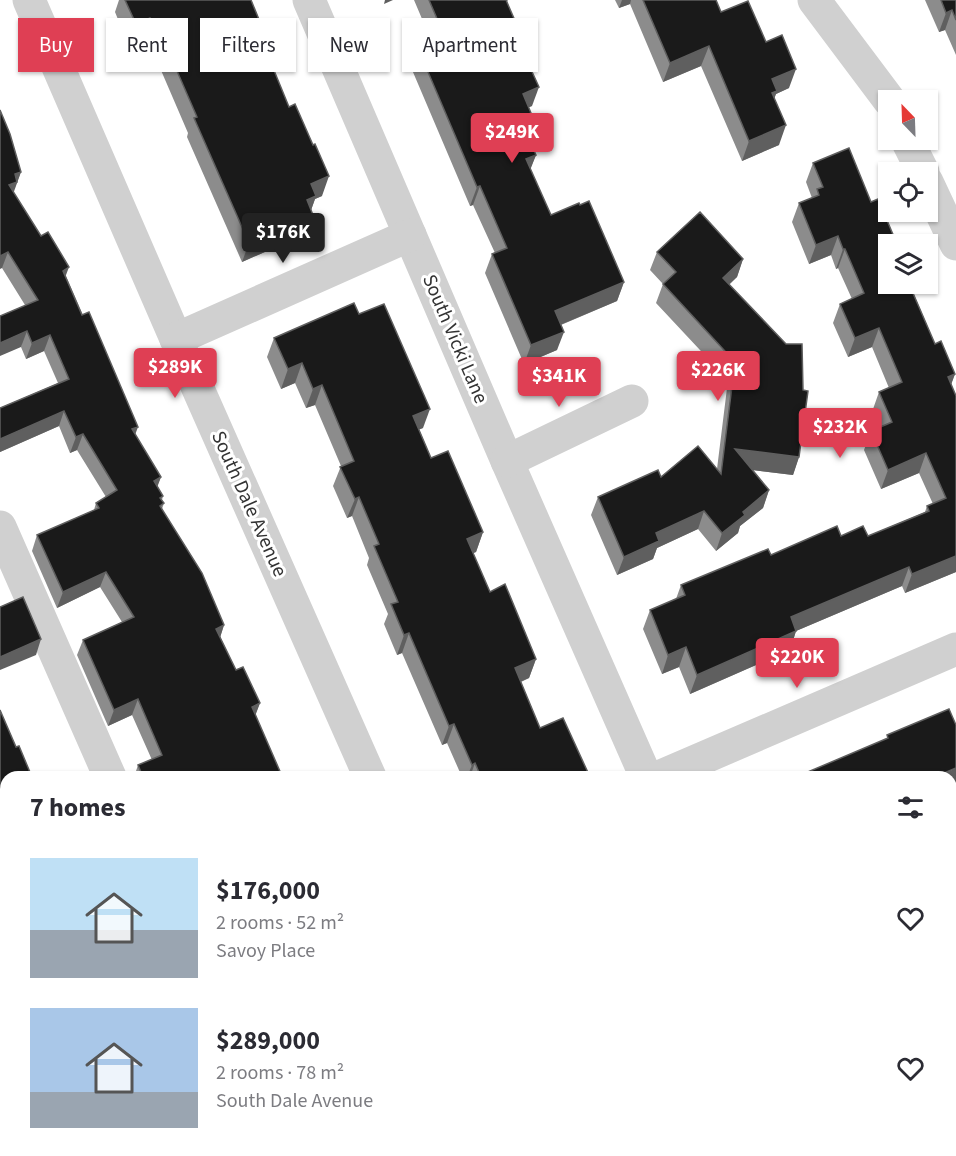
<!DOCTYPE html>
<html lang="en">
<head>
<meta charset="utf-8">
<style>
	:root { --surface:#fff; --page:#f7f7f7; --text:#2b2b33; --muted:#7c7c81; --accent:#df3f54 }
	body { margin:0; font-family:"Source Sans 3",sans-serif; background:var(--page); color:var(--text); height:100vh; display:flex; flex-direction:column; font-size:22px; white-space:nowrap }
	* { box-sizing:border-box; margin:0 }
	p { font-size:20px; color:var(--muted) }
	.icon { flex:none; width:33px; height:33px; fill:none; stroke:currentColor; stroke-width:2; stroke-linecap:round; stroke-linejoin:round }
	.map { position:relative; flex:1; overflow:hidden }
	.drawer { position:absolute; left:0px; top:771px; width:957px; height:386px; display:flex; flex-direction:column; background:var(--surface); border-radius:18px 18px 0 0; box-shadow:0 2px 4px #0004 }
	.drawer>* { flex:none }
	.top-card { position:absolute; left:18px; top:18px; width:600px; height:54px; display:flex; gap:12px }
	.needle { width:39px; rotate:337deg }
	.controls { position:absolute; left:878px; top:90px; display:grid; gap:12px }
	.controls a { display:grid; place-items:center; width:60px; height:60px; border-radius:0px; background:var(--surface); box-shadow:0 2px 4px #0004; font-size:30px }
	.price { position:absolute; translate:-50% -51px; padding:0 14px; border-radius:6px; background:var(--accent); color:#fff; font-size:20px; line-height:39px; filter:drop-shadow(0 2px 3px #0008) }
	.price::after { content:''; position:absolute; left:50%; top:36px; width:18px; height:14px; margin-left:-9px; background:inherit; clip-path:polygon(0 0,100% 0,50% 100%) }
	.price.on { background:#222; color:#fff }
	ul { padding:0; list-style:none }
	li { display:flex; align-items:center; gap:18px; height:150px; padding:0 30px }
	li span { display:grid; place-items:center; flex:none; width:168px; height:120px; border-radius:0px; color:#555 }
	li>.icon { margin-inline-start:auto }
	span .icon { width:72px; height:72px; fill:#fffc; stroke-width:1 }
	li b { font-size:26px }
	h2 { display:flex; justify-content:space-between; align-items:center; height:72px; padding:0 30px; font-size:26px }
	.chip { padding:0 21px; border-radius:0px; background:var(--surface); box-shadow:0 2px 4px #0004; font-size:21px; line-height:54px }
	.chip.on { background:var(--accent); color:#fff }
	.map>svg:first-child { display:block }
</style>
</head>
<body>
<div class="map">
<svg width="956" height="1156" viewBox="0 0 956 1156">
	<rect width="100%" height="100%" fill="#fff"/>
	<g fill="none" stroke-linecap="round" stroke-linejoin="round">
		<!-- minor -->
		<g stroke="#d0d0d0" stroke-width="33">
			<polyline points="29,0 176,339 370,777"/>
			<polyline points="309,0 507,461 646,777"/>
			<polyline points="814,0 889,100"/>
			<polyline points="907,140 923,172"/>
			<polyline points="927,182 956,244"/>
			<polyline points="176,339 410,235"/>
			<polyline points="507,461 632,401"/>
			<polyline points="0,527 110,777"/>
			<polyline points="659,777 956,649"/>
			<polyline points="951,1079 956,1077"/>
			<polyline points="273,1150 276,1156"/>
			<polyline points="531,1150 533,1156"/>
			<polyline points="206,1156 218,1150"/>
			<polyline points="776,1156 788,1150"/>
		</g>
	</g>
	<!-- wall -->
	<g fill="#8c8c8c">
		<polygon points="119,0 251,0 269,44 266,52 322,196 315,199 311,210 306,234 242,262 187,137 188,133 157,61 154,62 143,37 128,44 115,12"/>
		<polygon points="414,0 508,0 507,2 521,46 532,106 528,107 525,130 536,155 530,169 551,215 624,282 617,301 561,325 557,350 524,364 485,273 492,254 495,253 473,205 470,206 407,58 414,39 428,33"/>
		<polygon points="615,0 716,0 721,12 766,42 789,88 776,94 774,98 779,145 742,161 701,66 663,82 630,4 619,8"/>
		<polygon points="925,0 956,0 956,55 945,30 939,32"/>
		<polygon points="0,110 21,172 13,192 66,276 135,435 161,477 157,486 163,496 162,500 164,503 162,509 224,625 220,637 236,670 260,703 255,715 282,776 289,777 134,777 138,765 152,760 132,715 108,726 77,655 83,640 122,622 100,587 57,608 32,551 37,535 94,510 96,503 106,497 77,450 70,453 59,426 0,452 0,408 58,383 44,351 26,359 21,347 25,305 2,268"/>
		<polygon points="813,163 888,284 910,284 910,285 935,344 955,374 951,384 956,396 956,572 905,593 902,586 796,631 790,650 690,694 679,667 662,674 643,629 650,610 676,599 681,585 771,555 841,536 868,536 925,512 927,506 933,504 919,473 881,489 864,450 871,431 879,427 872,412 879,392 889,388 872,347 848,357 833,323 840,304 852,299 838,268 836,269 831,255 809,264 792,222 799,203 812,198 806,182"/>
		<polygon points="657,252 743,259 737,277 729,285 799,457 793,475 753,470 769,490 763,508 740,526 738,533 716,551 698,529 657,548 653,559 617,575 591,515 598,497 661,477 717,469 728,380 656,303 663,284 650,270"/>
		<polygon points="359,314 423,428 419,429 431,458 483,532 476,552 473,553 490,592 536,659 529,678 521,682 540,728 590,777 462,777 447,743 442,745 402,653 397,655 384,624 388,614 367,565 369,558 352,516 347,518 333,486 341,466 315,405 306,408 295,383 281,389 267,357 274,338"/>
		<polygon points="0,710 16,747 6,777 6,877 0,863 6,847 0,833"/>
		<polygon points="161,1150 197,1150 202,1156 164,1156"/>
		<polygon points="374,1150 452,1150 455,1156 391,1156 389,1152 381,1156 377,1156"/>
	</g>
	<!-- shaded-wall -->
	<g fill="#5f5f5f">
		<polygon points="385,0 393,0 384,4"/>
		<polygon points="622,0 631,0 630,4 619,8"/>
		<polygon points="952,10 945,30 939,32 946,13"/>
		<polygon points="150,18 143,37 128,44 136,24"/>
		<polygon points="164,41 157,61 154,62 161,43"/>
		<polygon points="269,44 262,63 264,46"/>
		<polygon points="709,46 701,66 663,82 670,63"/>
		<polygon points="796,69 789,88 776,94 770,110 772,79"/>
		<polygon points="539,87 532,106 516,113 523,94"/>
		<polygon points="531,113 524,132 519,118"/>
		<polygon points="786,125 779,145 742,161 749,141"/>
		<polygon points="536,155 529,173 526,159"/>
		<polygon points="21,172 12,197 9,185 15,174"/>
		<polygon points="329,176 322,196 315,199 309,216 300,220 311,184"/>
		<polygon points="480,186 473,205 470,206 477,187"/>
		<polygon points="313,215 306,234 242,262 249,243"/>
		<polygon points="838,236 831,255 809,264 816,245"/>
		<polygon points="843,249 845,249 838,268 836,269"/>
		<polygon points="8,252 2,268 0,269 0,256"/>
		<polygon points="743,259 737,277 716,296 723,278"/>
		<polygon points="69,267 63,283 63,271"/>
		<polygon points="624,282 617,301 548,330 555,311"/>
		<polygon points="879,328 872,347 848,357 855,338"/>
		<polygon points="27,331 21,347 0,356 0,343"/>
		<polygon points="564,332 557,350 524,364 531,345"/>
		<polygon points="50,335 44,351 26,359 32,343"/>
		<polygon points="302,363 295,383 281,389 288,369"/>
		<polygon points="955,374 948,393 948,377"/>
		<polygon points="322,385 315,405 306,408 313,389"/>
		<polygon points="430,409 423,428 406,435 413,416"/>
		<polygon points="64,411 59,426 0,452 0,439"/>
		<polygon points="138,427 132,443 132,429"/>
		<polygon points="83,434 77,450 70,453 76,437"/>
		<polygon points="735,449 799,457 793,475 728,467"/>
		<polygon points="926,453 919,473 881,489 888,470"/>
		<polygon points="161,477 155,493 154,481"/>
		<polygon points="769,490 763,508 740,526 738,533 716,551 722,533 743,512"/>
		<polygon points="359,497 352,516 347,518 355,499"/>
		<polygon points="704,511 698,529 657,548 653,559 617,575 624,557 656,533"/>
		<polygon points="483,532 476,552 459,559 467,539"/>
		<polygon points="956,556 956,572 905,593 912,574"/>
		<polygon points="909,567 902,586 796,631 790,650 690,694 697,675 791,617"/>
		<polygon points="106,572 100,587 57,608 63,592"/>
		<polygon points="224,625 219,641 216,629"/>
		<polygon points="409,633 402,653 397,655 404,635"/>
		<polygon points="41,639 36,655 0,670 0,657"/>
		<polygon points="686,647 679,667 662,674 668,655"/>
		<polygon points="536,659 529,678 508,687 515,668"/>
		<polygon points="138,699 132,715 108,726 114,710"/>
		<polygon points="260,703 254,719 252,707"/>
		<polygon points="454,724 447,743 442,745 449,726"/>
		<polygon points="475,763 470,777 467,777 472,765"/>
		<polygon points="956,768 956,784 951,786 951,777 937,777"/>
		<polygon points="956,983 956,999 951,1001 951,985"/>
		<polygon points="34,1150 37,1150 35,1156 22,1156"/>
		<polygon points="150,1150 159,1150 149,1155"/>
		<polygon points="380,1150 390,1150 389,1152 381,1156 378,1156"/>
	</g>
	<!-- building -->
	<g fill="#1a1a1a" stroke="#5f5f5f" stroke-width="1.5">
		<polygon points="125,0 251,0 269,44 264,46 289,107 295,104 313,145 315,144 329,176 311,184 316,196 307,200 313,215 249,243 194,118 197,117 164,41 161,43 150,18 136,24"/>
		<polygon points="429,0 506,0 523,39 518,41 539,87 523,94 531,113 519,118 536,155 526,159 551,215 579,203 580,205 589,201 624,282 555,311 564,332 531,345 492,254 507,248 480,186 477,187 414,39 441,28"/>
		<polygon points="643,0 716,0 721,12 748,1 766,42 782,35 796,69 772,79 777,91 772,93 786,125 749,141 709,46 670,63"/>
		<polygon points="941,0 956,0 956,20 952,10 946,13"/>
		<polygon points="0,110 10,134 21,172 15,174 17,182 9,185 41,236 48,232 69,267 63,271 82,315 89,312 138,427 132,429 161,477 154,481 163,496 160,498 164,503 160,506 202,573 224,625 216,629 236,670 243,667 260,703 252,707 282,776 288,774 289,777 143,777 138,765 162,755 138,699 114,710 83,640 134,617 106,572 63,592 37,535 99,508 96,503 117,490 83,434 76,437 64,411 0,439 0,408 69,379 50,335 32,343 27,331 0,343 0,316 38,300 8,252 0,256"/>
		<polygon points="849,148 871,202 878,199 897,244 888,244 888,284 909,284 935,344 941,341 955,374 948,377 956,396 956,556 912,574 909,567 791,617 796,631 697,675 686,647 668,655 650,610 685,595 681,585 768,549 771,555 837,526 841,536 863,526 868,536 929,511 927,506 946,498 926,453 888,470 871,431 892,422 879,392 902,382 879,328 855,338 840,304 864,293 845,249 843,249 838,236 816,245 799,203 819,195 817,189 823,187 813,163"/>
		<polygon points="700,212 743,259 723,278 786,344 802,344 803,390 808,391 799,457 735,449 769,490 743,512 745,515 722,533 704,511 656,533 659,541 624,557 598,497 658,470 661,477 698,446 721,474 735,362 663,284 676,272 657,252"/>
		<polygon points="354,303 359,314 384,304 430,409 413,416 431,458 448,451 483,532 467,539 490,592 505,584 536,659 515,668 540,728 563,718 590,777 481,777 475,763 472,765 454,724 449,726 409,633 404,635 391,604 398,602 374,546 379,544 359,497 355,499 340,467 354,461 322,385 313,389 302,363 288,369 274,338"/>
		<polygon points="23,597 41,639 0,657 0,607"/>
		<polygon points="949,709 956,725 956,768 937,776 937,777 796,777 888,738 887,735"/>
		<polygon points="0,710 16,747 19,746 32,777 6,777 6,817 0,803"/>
		<polygon points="956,865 956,983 951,985 951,867"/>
		<polygon points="6,1123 6,1150 34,1150 22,1156 0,1156 0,1125"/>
		<polygon points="174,1150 197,1150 202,1156 176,1156"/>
		<polygon points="401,1150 452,1150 455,1156 404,1156"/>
		<polygon points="260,1151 263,1156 250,1156"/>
	</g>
	<g text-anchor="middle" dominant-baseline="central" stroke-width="6" stroke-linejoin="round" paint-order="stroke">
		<!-- street labels -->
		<g font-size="20" fill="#333" stroke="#fff">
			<text transform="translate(455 339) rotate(67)">South Vicki Lane</text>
			<text transform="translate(249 504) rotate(66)">South Dale Avenue</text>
		</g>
	</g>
</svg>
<div class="controls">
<a><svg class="needle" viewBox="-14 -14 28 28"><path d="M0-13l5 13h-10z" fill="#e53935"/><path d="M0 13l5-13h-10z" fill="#7c7c81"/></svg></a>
<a><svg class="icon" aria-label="locate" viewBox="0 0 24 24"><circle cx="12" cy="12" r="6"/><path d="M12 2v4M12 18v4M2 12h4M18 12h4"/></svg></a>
<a><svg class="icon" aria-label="layers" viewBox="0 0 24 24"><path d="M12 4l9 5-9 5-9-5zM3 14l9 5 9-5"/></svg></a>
</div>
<b class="price" style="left:512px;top:164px">$249K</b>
<b class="price on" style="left:283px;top:264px">$176K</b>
<b class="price" style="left:175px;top:399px">$289K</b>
<b class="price" style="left:718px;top:402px">$226K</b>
<b class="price" style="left:559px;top:408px">$341K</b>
<b class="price" style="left:840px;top:459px">$232K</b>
<b class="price" style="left:797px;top:689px">$220K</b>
<div class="top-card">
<a class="chip on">Buy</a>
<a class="chip">Rent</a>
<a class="chip">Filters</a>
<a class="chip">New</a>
<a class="chip">Apartment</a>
</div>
<section class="drawer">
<h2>7 homes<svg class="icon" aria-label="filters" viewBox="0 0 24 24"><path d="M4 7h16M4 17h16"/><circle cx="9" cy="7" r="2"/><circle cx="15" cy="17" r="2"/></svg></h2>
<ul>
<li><span style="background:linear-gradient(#bfe0f5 60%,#9aa5b1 0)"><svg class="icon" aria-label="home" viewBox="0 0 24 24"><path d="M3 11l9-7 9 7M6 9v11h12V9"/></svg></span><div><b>$176,000</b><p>2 rooms · 52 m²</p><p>Savoy Place</p></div><svg class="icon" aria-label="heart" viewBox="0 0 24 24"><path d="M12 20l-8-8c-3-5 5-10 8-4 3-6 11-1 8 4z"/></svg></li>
<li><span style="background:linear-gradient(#a9c7e8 70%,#9aa5b1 0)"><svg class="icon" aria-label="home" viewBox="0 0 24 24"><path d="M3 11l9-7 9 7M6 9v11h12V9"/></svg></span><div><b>$289,000</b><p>2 rooms · 78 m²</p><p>South Dale Avenue</p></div><svg class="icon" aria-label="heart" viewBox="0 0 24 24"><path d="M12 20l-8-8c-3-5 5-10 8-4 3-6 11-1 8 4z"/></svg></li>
</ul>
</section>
</div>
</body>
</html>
